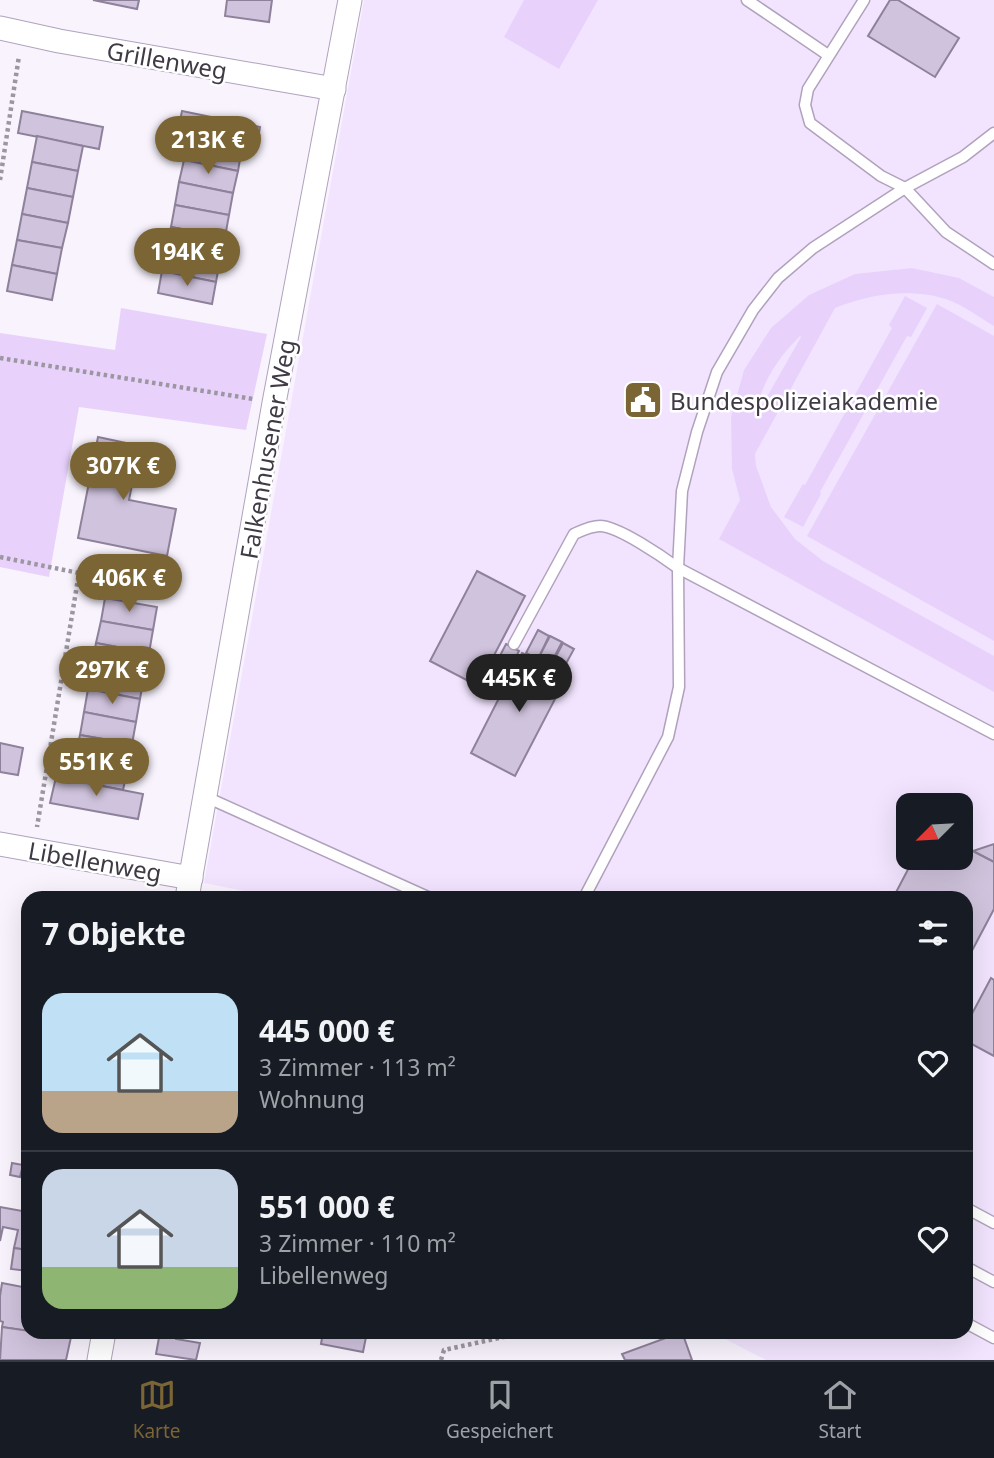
<!DOCTYPE html>
<html lang="de">
<head>
<meta charset="utf-8">
<style>
	:root { --surface:#171b24; --page:#20242c; --text:#f1f3f6; --muted:#9ea1a6; --line:#363941; --accent:#7c6535 }
	body { margin:0; font-family:"Noto Sans",sans-serif; background:var(--page); color:var(--text); height:100vh; display:flex; flex-direction:column; font-size:26px; white-space:nowrap }
	* { box-sizing:border-box; margin:0 }
	p { font-size:23px; color:var(--muted) }
	.icon { flex:none; width:38px; height:38px; fill:none; stroke:currentColor; stroke-width:2; stroke-linecap:round; stroke-linejoin:round }
	.map { position:relative; flex:1; overflow:hidden }
	.panel { position:absolute; left:21px; top:891px; width:952px; height:448px; display:flex; flex-direction:column; background:var(--surface); border-radius:21px; box-shadow:0 7px 28px #0002 }
	.panel>* { flex:none }
	.needle { width:46px; rotate:246deg }
	.buttons { position:absolute; left:896px; top:793px; display:grid; gap:14px }
	.buttons a { display:grid; place-items:center; width:77px; height:77px; border-radius:14px; background:var(--surface); box-shadow:0 7px 28px #0002; font-size:35px }
	.price { position:absolute; translate:-50% -60px; padding:0 16px; border-radius:24px; background:var(--accent); color:#fff; font-size:23px; line-height:46px; filter:drop-shadow(0 2px 4px #0008) }
	.price::after { content:''; position:absolute; left:50%; top:42px; width:21px; height:16px; margin-left:-10px; background:inherit; clip-path:polygon(0 0,100% 0,50% 100%) }
	.price.on { background:#222; color:#fff }
	ul { padding:0; list-style:none }
	li { display:flex; align-items:center; gap:21px; height:175px; padding:0 21px }
	li+li { border-top:2px solid var(--line) }
	li span { display:grid; place-items:center; flex:none; width:196px; height:140px; border-radius:21px; color:#555 }
	li>.icon { margin-inline-start:auto }
	span .icon { width:84px; height:84px; fill:#fffc; stroke-width:1 }
	li b { font-size:30px }
	h2 { display:flex; justify-content:space-between; align-items:center; height:84px; padding:0 21px; font-size:30px }
	.menu { display:flex; justify-content:space-around; align-items:center; height:98px; border-top:2px solid var(--line); background:var(--surface); font-size:19px; color:var(--muted) }
	.menu a { display:grid; justify-items:center; gap:4px }
	.menu .on { color:var(--accent) }
	.map>svg:first-child { display:block }
</style>
</head>
<body>
<div class="map">
<svg width="994" height="1360" viewBox="0 0 994 1360">
	<rect width="100%" height="100%" fill="#f8f3fd"/>
	<!-- built -->
	<path fill="#f2e4fe" fill-rule="evenodd" d="M364,0H994V1360H766L712,1332H966V898H280L204,883ZM908,805H961V858H908Z"/>
	<!-- green -->
	<g fill="#e8d2fc" fill-rule="evenodd">
		<polygon points="524,0 598,0 559,69 504,37"/>
		<path d="M912,268L959,278L994,297V326C980,318 966,307 951,301C913,287 871,294 835,308L755,454L756,466L771,507L795,539L823,561L994,656V692L719,539L740,500L732,469L731,417L744,370L771,328L809,295L855,274ZM800,336L801,337L756,416C760,384 778,358 800,336Z"/>
		<polygon points="905,296 927,308 911,337 907,336 820,492 821,494 803,527 784,517 803,484 805,485 892,328 889,325"/>
		<polygon points="937,304 994,336 994,641 807,536"/>
		<polygon points="121,308 267,334 246,430 79,407 49,577 0,567 0,333 115,350"/>
	</g>
	<!-- building -->
	<g fill="#d0c3dd" stroke="#8e819a" stroke-width="2">
		<polygon points="93,0 139,0 137,9"/>
		<polygon points="227,0 272,0 269,22 225,16"/>
		<polygon points="890,0 898,0 959,38 935,77 868,36"/>
		<polygon points="22,111 103,127 99,149 18,133"/>
		<polygon points="182,111 260,127 256,151 177,135"/>
		<polygon points="37,136 83,146 78,171 32,162"/>
		<polygon points="188,138 242,148 238,171 184,160"/>
		<polygon points="184,160 238,171 233,193 179,182"/>
		<polygon points="32,162 78,171 73,197 27,188"/>
		<polygon points="179,182 233,193 229,215 175,205"/>
		<polygon points="27,188 73,197 68,223 22,214"/>
		<polygon points="175,205 229,215 225,237 171,227"/>
		<polygon points="22,214 68,223 62,248 17,240"/>
		<polygon points="171,227 225,237 220,260 167,249"/>
		<polygon points="17,240 62,248 57,274 12,265"/>
		<polygon points="167,249 220,260 216,282 162,271"/>
		<polygon points="12,265 57,274 52,300 7,291"/>
		<polygon points="162,271 216,282 212,304 158,293"/>
		<polygon points="98,437 150,448 144,477 134,475 129,500 176,509 167,556 78,538"/>
		<polygon points="477,571 525,596 478,686 430,661"/>
		<polygon points="105,598 157,607 153,630 101,621"/>
		<polygon points="101,621 153,630 149,653 96,643"/>
		<polygon points="538,630 549,636 538,659 526,653"/>
		<polygon points="550,636 562,642 550,665 538,659"/>
		<polygon points="96,643 149,653 144,676 92,666"/>
		<polygon points="563,643 574,649 562,671 551,666"/>
		<polygon points="506,644 519,651 504,679 491,673"/>
		<polygon points="522,653 567,676 515,776 471,753"/>
		<polygon points="92,666 144,676 140,699 88,689"/>
		<polygon points="88,689 140,699 136,722 84,712"/>
		<polygon points="84,712 136,722 132,744 80,735"/>
		<polygon points="80,735 132,744 128,767 75,757"/>
		<polygon points="0,743 23,748 18,775 0,772"/>
		<polygon points="75,757 128,767 123,790 71,780"/>
		<polygon points="56,777 143,794 138,819 50,803"/>
		<polygon points="994,844 994,862 973,851"/>
		<polygon points="961,845 994,862 994,909 966,962 966,898 893,898 914,858 961,858"/>
		<polygon points="991,978 994,980 994,1056 966,1041 966,1025"/>
		<polygon points="12,1163 23,1165 20,1177 10,1175"/>
		<polygon points="0,1207 28,1212 28,1250 14,1248 18,1230 3,1227 0,1241"/>
		<polygon points="14,1248 28,1250 28,1271 11,1269"/>
		<polygon points="2,1283 28,1288 28,1331 2,1327 3,1322 0,1321 0,1296"/>
		<polygon points="2,1327 71,1337 66,1360 0,1360"/>
		<polygon points="160,1332 177,1332 176,1339 200,1343 196,1360 156,1354"/>
		<polygon points="323,1332 367,1332 363,1352 321,1344"/>
		<polygon points="682,1332 692,1360 625,1360 622,1354"/>
	</g>
	<g fill="none" stroke-linecap="round" stroke-linejoin="round">
		<!-- service casing -->
		<g stroke="#b0a2bc" stroke-width="13">
			<g id="service">
				<polyline points="747,0 828,55"/>
				<polyline points="864,0 808,89 805,105 810,123 881,176 905,188 946,232 994,264"/>
				<path d="M514,644L574,534C583,530 591,526 600,526C618,526 663,557 678,568L994,734"/>
				<polyline points="206,797 430,898"/>
				<polyline points="584,898 668,737 679,687 678,568 682,491 697,432 717,372 753,310 778,278 813,248 905,188 963,157 994,133"/>
				<polyline points="966,1208 994,1223"/>
				<polyline points="966,1267 994,1282"/>
				<polyline points="966,1323 994,1338"/>
			</g>
		</g>
		<!-- minor casing -->
		<g stroke="#b0a2bc" stroke-width="25">
			<g id="minor">
				<polyline points="0,28 59,41 334,89"/>
				<polyline points="0,844 191,878"/>
				<polyline points="187,898 274,403 350,0"/>
				<polyline points="99,1360 104,1332"/>
			</g>
		</g>
		<!-- path -->
		<g stroke="#9c96a1" stroke-width="4.5" stroke-dasharray="3.5 3.5" stroke-linecap="butt">
			<polyline points="0,180 19,56"/>
			<polyline points="0,358 253,399"/>
			<polyline points="0,557 79,573 37,827"/>
			<polyline points="441,1360 444,1350 526,1332"/>
		</g>
		<!-- service -->
		<use href="#service" stroke="#fff" stroke-width="10"/>
		<!-- minor -->
		<use href="#minor" stroke="#fff" stroke-width="23"/>
	</g>
	<!-- icons -->
	<defs>
		<g id="civic-square" transform="scale(2.0125)"><rect x="-9" y="-9" width="18" height="18" rx="4" fill="#7c6535" stroke="#fff"/><path d="M-.6-6.5H3V-4.5H.6V-3L4-1V1h2V6H-6V1h2V-1L-.6-3ZM-1.2 2.5V6h2.4V2.5Z" fill="#fff"/></g>
	</defs>
	<g fill-rule="evenodd">
		<use href="#civic-square" x="643" y="400"/>
	</g>
	<g text-anchor="middle" dominant-baseline="central" stroke-width="5" stroke-linejoin="round" paint-order="stroke">
		<!-- street labels -->
		<g font-size="24" fill="#403a45" stroke="#fff">
			<text transform="translate(167 60) rotate(10)">Grillenweg</text>
			<text transform="translate(267 449) rotate(-80)">Falkenhusener Weg</text>
			<text transform="translate(95 861) rotate(10)">Libellenweg</text>
		</g>
		<!-- poi labels -->
		<g font-size="24" fill="#403a45" stroke="#fff" text-anchor="start">
			<text x="670" y="400">Bundespolizeiakademie</text>
		</g>
	</g>
</svg>
<div class="buttons">
<a><svg class="needle" viewBox="-14 -14 28 28"><path d="M0-13l5 13h-10z" fill="#e53935"/><path d="M0 13l5-13h-10z" fill="#9ea1a6"/></svg></a>
</div>
<b class="price" style="left:208px;top:176px">213K €</b>
<b class="price" style="left:187px;top:288px">194K €</b>
<b class="price" style="left:123px;top:502px">307K €</b>
<b class="price" style="left:129px;top:614px">406K €</b>
<b class="price" style="left:112px;top:706px">297K €</b>
<b class="price on" style="left:519px;top:714px">445K €</b>
<b class="price" style="left:96px;top:798px">551K €</b>
<section class="panel">
<h2>7 Objekte<svg class="icon" aria-label="filters" viewBox="0 0 24 24"><path d="M4 7h16M4 17h16"/><circle cx="9" cy="7" r="2"/><circle cx="15" cy="17" r="2"/></svg></h2>
<ul>
<li><span style="background:linear-gradient(#bfe0f5 70%,#b9a48a 0)"><svg class="icon" aria-label="home" viewBox="0 0 24 24"><path d="M3 11l9-7 9 7M6 9v11h12V9"/></svg></span><div><b>445 000 €</b><p>3 Zimmer · 113 m²</p><p>Wohnung</p></div><svg class="icon" aria-label="heart" viewBox="0 0 24 24"><path d="M12 20l-8-8c-3-5 5-10 8-4 3-6 11-1 8 4z"/></svg></li>
<li><span style="background:linear-gradient(#c9d6e8 70%,#8fb573 0)"><svg class="icon" aria-label="home" viewBox="0 0 24 24"><path d="M3 11l9-7 9 7M6 9v11h12V9"/></svg></span><div><b>551 000 €</b><p>3 Zimmer · 110 m²</p><p>Libellenweg</p></div><svg class="icon" aria-label="heart" viewBox="0 0 24 24"><path d="M12 20l-8-8c-3-5 5-10 8-4 3-6 11-1 8 4z"/></svg></li>
</ul>
</section>
</div>
<nav class="menu">
<a class="on"><svg class="icon" aria-label="map" viewBox="0 0 24 24"><path d="M3 6l6-2 6 2 6-2v14l-6 2-6-2-6 2zM9 4v14M15 6v14"/></svg>Karte</a>
<a><svg class="icon" aria-label="saved" viewBox="0 0 24 24"><path d="M7 4h10v16l-5-4-5 4z"/></svg>Gespeichert</a>
<a><svg class="icon" aria-label="home" viewBox="0 0 24 24"><path d="M3 11l9-7 9 7M6 9v11h12V9"/></svg>Start</a>
</nav>
</body>
</html>
